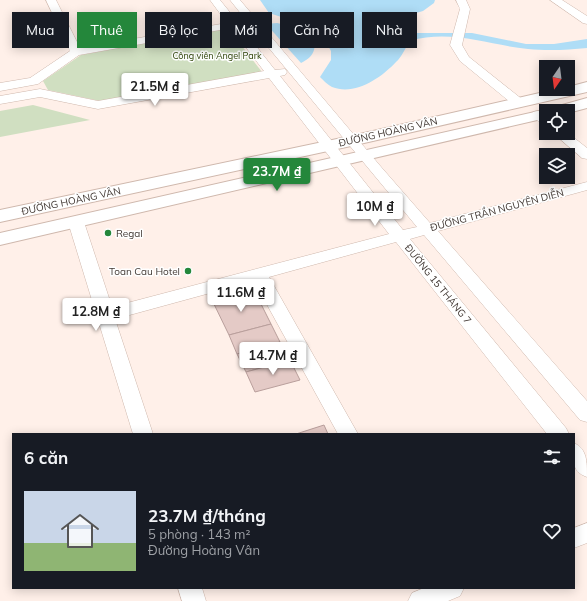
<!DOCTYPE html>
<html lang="vi">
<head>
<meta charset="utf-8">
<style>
	:root { --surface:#171b24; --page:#242831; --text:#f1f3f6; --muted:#9ea1a6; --accent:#24873b }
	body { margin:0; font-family:Mulish,sans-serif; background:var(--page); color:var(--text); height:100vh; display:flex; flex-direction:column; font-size:15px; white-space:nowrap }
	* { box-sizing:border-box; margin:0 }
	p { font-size:13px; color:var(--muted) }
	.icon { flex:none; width:22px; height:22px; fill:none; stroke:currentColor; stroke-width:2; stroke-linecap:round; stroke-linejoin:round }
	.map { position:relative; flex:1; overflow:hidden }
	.side { position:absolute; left:12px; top:433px; width:563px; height:156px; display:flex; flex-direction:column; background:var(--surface); border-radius:0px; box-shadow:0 2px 10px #0003 }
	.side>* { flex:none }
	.guide { position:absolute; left:12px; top:12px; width:563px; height:36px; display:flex; gap:8px }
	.needle { width:26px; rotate:194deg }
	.tools { position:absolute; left:539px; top:60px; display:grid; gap:8px }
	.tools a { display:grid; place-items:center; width:36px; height:36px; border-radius:0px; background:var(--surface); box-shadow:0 2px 10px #0003; font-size:20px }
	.price { position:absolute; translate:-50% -34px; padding:0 9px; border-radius:4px; background:#fff; color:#222; font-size:13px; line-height:26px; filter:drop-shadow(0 1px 2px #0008) }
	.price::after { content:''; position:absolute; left:50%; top:24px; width:12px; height:9px; margin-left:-6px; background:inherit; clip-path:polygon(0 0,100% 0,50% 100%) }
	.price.current { background:var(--accent); color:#fff }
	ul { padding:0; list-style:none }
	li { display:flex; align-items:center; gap:12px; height:100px; padding:0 12px }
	li span { display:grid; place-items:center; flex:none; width:112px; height:80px; border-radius:0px; color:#555 }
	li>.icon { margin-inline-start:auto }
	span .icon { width:48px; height:48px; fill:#fffc; stroke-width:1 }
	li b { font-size:17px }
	h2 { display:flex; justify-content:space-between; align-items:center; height:48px; padding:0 12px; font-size:17px }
	.pill { padding:0 14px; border-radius:0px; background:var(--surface); box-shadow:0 2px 10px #0003; font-size:14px; line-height:36px }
	.pill.current { background:var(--accent); color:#fff }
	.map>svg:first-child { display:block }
</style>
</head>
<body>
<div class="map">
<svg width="587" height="601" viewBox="0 0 587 601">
	<rect width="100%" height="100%" fill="#fff0e9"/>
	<!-- green -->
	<g fill="#d0dfc1">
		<polygon points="228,28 262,72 100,101 48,90 43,81 81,55"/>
		<polygon points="33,105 90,120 0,137 0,111"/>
	</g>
	<!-- water -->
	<g fill="#afddf6">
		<path d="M260,0H435L434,3L423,11L402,17L399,23L401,27L415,33H472L526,44H554L587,39V48C568,50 547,51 528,49C488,45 451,29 410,41C405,48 402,57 396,62C381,78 355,96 332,87C328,85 323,80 320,77L331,60V51L326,42L318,33L306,25L269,13Z"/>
		<path d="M277,23C292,26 306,31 315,44C314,55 310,58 301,63L266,24Z"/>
	</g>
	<!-- building -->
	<g fill="#e4cac6" stroke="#b99f9c">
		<polygon points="242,293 259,300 271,324 229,335 212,300"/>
		<polygon points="271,324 280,342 237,354 229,335"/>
		<polygon points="280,342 290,360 246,372 237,354"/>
		<polygon points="290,360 300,380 255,392 246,372"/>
		<polygon points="324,425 328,434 296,434"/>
	</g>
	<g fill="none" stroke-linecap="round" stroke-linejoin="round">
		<!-- street casing -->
		<g stroke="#cfb8ad" stroke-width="1">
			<g id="street">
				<path d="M46,0H56L80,48L227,23L210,0H220L237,21L246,20L230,0H240L382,168L430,223L587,182V190L438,231L587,401V422L580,420L424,235L410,239L566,428L569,434H547L396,242L269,277L358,434H338L254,281L115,319L153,434H133L68,222L71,219L76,217L81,219L84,222L112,307L389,234L269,78L98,109L40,97L0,104V96L40,89L98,101L264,71L231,28L79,55L38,84L0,91V83L30,78L70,51ZM249,24L417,227L403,230L280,76L285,75L287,72L285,69L275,70L241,27Z"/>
				<polygon points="456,0 466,0 470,9 462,45 469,57 523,100 525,103 523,106 515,106 460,61 450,45 460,9"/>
				<polygon points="550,0 562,0 587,16 587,24 583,23"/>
				<polygon points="538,111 546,115 546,125 541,124 532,115 533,112"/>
				<polygon points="553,133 568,133 587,148 587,159 582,158"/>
				<path d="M574,443C587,449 587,461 587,477C570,471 574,459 574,443Z"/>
				<polygon points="587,523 587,543 574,548 574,528"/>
				<polygon points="178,588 202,588 206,601 182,601"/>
				<polygon points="424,588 464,588 460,596 448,601 408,601 412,593"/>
			</g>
		</g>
		<!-- secondary casing -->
		<g stroke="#cfb8ad" stroke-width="2">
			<g id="secondary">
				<polygon points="587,82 587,92 351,146 0,222 0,210 351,136 557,89 568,89 568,87"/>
				<polygon points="587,98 587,108 568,113 568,111 546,111 546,118 0,245 0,233 548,109"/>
			</g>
		</g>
		<!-- street -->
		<use href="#street" fill="#fff" fill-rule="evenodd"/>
		<!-- secondary -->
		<use href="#secondary" fill="#fff" fill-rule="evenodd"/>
	</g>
	<!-- markers -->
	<g fill="#24873b" stroke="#fff" stroke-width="1.5">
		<circle cx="108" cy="233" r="4"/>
		<circle cx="188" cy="271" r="4"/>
	</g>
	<g text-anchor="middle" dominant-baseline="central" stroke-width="3" stroke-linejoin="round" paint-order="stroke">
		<!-- far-park labels -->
		<g font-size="9" fill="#2c4305" stroke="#fff">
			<text x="217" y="55">Công viên Angel Park</text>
		</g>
		<!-- street labels -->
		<g font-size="10" fill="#403732" stroke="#fff">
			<text transform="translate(388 132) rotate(-13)">ĐƯỜNG HOÀNG VÂN</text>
			<text transform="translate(71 201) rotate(-12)">ĐƯỜNG HOÀNG VÂN</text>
			<text transform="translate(497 210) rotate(-15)">ĐƯỜNG TRẦN NGUYÊN DIỄN</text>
			<text transform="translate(438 284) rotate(51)">ĐƯỜNG 15 THÁNG 7</text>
		</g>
		<!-- poi labels -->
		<g font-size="10" fill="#403732" stroke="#fff" text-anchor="start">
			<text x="116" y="233">Regal</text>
			<text x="180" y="271" text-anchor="end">Toan Cau Hotel</text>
		</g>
	</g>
</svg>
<div class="tools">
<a><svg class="needle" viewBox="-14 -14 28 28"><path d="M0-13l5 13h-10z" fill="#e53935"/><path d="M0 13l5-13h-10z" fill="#9ea1a6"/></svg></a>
<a><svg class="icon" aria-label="locate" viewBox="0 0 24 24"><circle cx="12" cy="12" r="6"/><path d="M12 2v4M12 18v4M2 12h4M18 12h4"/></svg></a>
<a><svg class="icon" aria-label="layers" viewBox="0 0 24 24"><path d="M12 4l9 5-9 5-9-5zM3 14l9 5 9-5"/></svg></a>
</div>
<b class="price" style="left:155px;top:107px">21.5M ₫</b>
<b class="price current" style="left:277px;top:192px">23.7M ₫</b>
<b class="price" style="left:375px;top:227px">10M ₫</b>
<b class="price" style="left:241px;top:313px">11.6M ₫</b>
<b class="price" style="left:96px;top:332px">12.8M ₫</b>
<b class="price" style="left:273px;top:376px">14.7M ₫</b>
<div class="guide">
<a class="pill">Mua</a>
<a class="pill current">Thuê</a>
<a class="pill">Bộ lọc</a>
<a class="pill">Mới</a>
<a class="pill">Căn hộ</a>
<a class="pill">Nhà</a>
</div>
<section class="side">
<h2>6 căn<svg class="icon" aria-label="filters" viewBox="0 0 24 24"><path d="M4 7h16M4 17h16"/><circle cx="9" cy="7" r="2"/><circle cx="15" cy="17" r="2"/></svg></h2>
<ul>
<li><span style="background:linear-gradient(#c9d6e8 65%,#8fb573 0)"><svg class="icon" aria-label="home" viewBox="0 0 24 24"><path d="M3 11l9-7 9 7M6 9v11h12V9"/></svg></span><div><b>23.7M ₫/tháng</b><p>5 phòng · 143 m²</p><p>Đường Hoàng Vân</p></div><svg class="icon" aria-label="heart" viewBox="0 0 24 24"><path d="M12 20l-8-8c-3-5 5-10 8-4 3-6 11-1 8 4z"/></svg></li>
</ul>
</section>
</div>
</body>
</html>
